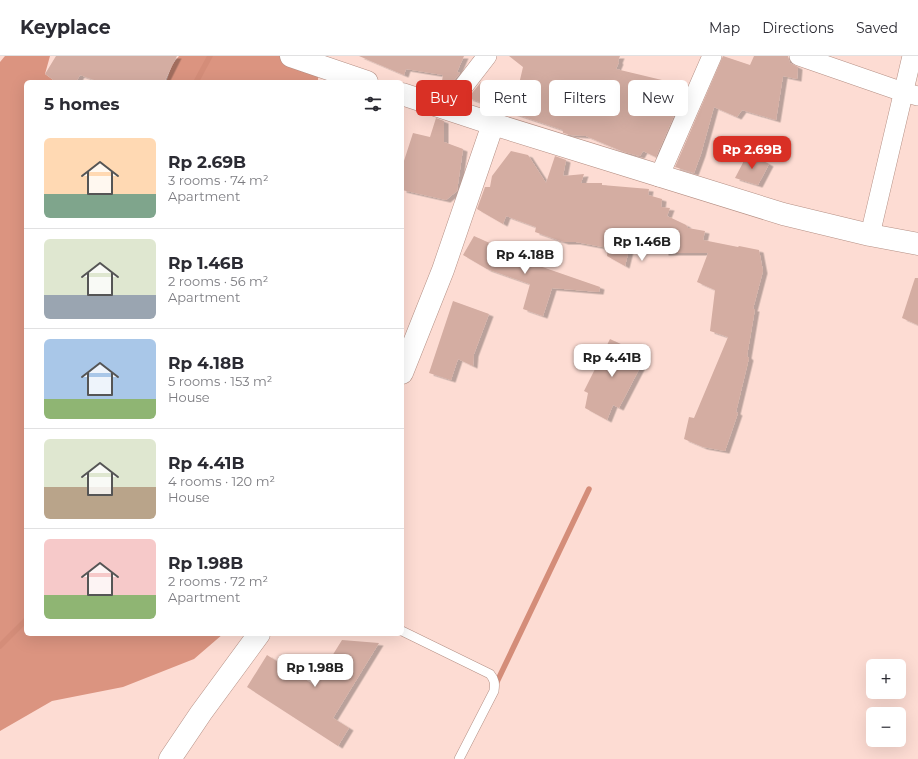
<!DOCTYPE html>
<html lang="en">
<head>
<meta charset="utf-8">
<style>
	:root { --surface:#fff; --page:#f7f7f7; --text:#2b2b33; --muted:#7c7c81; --line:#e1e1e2; --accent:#d93025 }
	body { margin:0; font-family:Montserrat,sans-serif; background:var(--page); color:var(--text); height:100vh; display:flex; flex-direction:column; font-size:15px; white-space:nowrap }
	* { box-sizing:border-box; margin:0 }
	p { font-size:13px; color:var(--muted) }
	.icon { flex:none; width:22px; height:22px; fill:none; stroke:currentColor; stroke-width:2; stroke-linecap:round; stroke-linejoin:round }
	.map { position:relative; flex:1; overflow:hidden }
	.details { position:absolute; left:24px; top:24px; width:380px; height:556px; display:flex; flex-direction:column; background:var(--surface); border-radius:6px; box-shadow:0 4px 16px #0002 }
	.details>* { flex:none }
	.top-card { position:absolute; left:416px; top:24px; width:380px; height:36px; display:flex; gap:8px }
	.controls { position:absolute; left:866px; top:603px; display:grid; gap:8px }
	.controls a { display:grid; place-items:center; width:40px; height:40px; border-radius:6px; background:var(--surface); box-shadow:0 4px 16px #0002; font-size:20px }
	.price { position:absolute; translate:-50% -34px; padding:0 9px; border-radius:8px; background:#fff; color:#222; font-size:13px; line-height:26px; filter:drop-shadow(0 1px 2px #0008) }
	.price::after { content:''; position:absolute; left:50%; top:24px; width:12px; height:9px; margin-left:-6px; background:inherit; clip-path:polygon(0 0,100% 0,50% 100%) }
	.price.on { background:var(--accent); color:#fff }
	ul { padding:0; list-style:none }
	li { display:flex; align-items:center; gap:12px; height:100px; padding:0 20px }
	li+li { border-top:1px solid var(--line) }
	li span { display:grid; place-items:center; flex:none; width:112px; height:80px; border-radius:6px; color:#555 }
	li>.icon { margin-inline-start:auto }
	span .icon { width:48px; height:48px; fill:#fffc; stroke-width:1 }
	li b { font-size:17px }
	h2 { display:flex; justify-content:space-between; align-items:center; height:48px; padding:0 20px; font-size:17px }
	.tag { padding:0 14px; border-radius:6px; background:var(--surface); box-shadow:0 4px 16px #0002; font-size:14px; line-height:36px }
	.tag.on { background:var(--accent); color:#fff }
	header { display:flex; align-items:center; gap:24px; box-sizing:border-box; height:56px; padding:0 20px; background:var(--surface); border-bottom:1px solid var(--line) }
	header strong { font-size:19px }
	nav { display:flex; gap:22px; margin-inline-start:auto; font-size:14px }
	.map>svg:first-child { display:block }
</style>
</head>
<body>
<header>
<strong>Keyplace</strong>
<nav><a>Map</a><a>Directions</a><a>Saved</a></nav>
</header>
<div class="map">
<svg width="918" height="703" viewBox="0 0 918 703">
	<defs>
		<filter id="shadow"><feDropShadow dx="4.5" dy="2.5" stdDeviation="0" flood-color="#0004"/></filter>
	</defs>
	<rect width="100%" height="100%" fill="#fddcd3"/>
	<!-- forest -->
	<g fill="#db9480">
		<polygon points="5,0 50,0 45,18 56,26 26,26 26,578 223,578 194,603 123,631 52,645 0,675 0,6"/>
		<polygon points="179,0 290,0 318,9 318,26 166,26 172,9"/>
	</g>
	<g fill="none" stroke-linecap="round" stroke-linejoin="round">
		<!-- stream -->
		<g stroke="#d48d79" stroke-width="5.5">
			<polyline points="196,26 210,0"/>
			<polyline points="0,590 26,564"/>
			<polyline points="495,630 589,433"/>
		</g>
	</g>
	<!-- building -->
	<g fill="#d4ada2" filter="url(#shadow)">
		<polygon points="56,0 177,0 164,26 100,26 80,19 76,26 56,26 45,18"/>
		<polygon points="359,0 464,0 457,16 460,17 443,38 440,37 443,19 406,13 404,19"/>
		<polygon points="509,0 620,0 618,5 619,6 616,13 687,30 656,101 643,95 640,100 624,96 586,80 571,79 563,77 563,74 468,42 481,26 516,41 523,11"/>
		<polygon points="723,0 750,9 754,0 788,0 790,7 798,11 797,23 783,20 776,64 742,54 737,61 714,51 701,98 694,117 675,111"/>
		<polygon points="436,62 444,65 444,86 463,93 457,135 446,144 402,134 402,111 413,77 430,81"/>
		<polygon points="511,95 528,99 546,127 555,100 566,104 563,120 584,118 581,127 602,127 602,129 649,133 648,139 662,143 661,151 670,152 667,160 686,169 688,172 705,175 703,184 738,191 739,190 759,194 763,215 753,253 755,253 747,300 749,302 736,356 738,357 725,395 703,391 684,383 689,361 694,362 728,281 710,275 715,234 697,226 708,197 664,197 664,194 631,186 625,210 607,200 608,192 576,186 564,186 535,176 536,171 506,160 503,168 477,153 485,131 490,131 492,120"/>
		<polygon points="748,97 769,108 758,129 735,122"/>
		<polygon points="474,180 496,190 495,192 523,207 525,205 600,231 599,236 552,232 543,260 523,253 530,228 487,213 463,199"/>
		<polygon points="915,222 918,222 918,269 902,262"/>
		<polygon points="453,245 489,258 474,298 473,310 458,303 451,324 429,317"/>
		<polygon points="610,283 646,300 619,352 613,349 607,364 585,352 588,337 584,335"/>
		<polygon points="342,584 379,587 333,662 349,672 338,690 247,631 267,599 314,629"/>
	</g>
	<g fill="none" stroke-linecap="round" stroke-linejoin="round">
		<!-- service casing -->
		<g stroke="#b48f84" stroke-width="10">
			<path id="service" d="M402,575L490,618C495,624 495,628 494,635L459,703"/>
		</g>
		<!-- minor casing -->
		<g stroke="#b48f84" stroke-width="20">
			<g id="minor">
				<polyline points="799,0 903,36 918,40"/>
				<polyline points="446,53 487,0"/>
				<polyline points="659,121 712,0"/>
				<polyline points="870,179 912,0"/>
			</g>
		</g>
		<!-- tertiary casing -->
		<g stroke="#b48f84" stroke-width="23">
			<g id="tertiary">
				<polyline points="402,317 443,214 493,68"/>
				<polyline points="170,703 201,657 259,578"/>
			</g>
		</g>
		<!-- primary casing -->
		<g stroke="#b48f84" stroke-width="23">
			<g id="primary">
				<polyline points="291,0 367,26"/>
				<polyline points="402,38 493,68 783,158 870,179 918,188"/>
			</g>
		</g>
		<!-- service -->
		<use href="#service" stroke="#fff" stroke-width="9"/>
		<!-- minor -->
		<use href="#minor" stroke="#fff" stroke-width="19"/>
		<!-- tertiary -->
		<use href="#tertiary" stroke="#fff" stroke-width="22"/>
		<!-- primary -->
		<use href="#primary" stroke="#fff" stroke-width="22"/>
	</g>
</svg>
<div class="controls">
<a>+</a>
<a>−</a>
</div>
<b class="price on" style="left:752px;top:114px">Rp 2.69B</b>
<b class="price" style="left:642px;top:206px">Rp 1.46B</b>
<b class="price" style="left:525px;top:219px">Rp 4.18B</b>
<b class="price" style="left:612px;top:322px">Rp 4.41B</b>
<b class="price" style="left:315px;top:632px">Rp 1.98B</b>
<div class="top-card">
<a class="tag on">Buy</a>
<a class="tag">Rent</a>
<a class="tag">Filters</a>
<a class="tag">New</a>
</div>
<section class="details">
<h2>5 homes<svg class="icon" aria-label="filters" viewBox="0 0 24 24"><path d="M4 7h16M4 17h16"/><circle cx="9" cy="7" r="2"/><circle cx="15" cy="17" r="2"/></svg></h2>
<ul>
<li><span style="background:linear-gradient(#ffd9b3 70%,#7fa58c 0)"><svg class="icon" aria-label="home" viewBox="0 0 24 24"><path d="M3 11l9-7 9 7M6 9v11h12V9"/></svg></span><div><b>Rp 2.69B</b><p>3 rooms · 74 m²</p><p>Apartment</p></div></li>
<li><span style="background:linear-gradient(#dfe7d0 70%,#9aa5b1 0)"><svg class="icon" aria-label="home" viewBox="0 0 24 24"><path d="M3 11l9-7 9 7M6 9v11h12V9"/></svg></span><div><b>Rp 1.46B</b><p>2 rooms · 56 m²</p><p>Apartment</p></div></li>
<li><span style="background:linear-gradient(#a9c7e8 75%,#8fb573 0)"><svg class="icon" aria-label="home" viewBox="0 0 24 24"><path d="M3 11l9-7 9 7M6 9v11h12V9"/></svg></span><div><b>Rp 4.18B</b><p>5 rooms · 153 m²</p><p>House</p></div></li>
<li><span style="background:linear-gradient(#dfe7d0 60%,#b9a48a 0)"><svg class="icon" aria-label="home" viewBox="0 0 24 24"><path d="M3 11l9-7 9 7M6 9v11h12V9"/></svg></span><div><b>Rp 4.41B</b><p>4 rooms · 120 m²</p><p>House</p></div></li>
<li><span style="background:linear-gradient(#f6c9c9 70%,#8fb573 0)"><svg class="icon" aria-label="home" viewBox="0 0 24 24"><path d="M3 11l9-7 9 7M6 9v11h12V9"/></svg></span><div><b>Rp 1.98B</b><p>2 rooms · 72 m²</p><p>Apartment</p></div></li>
</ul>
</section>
</div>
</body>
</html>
